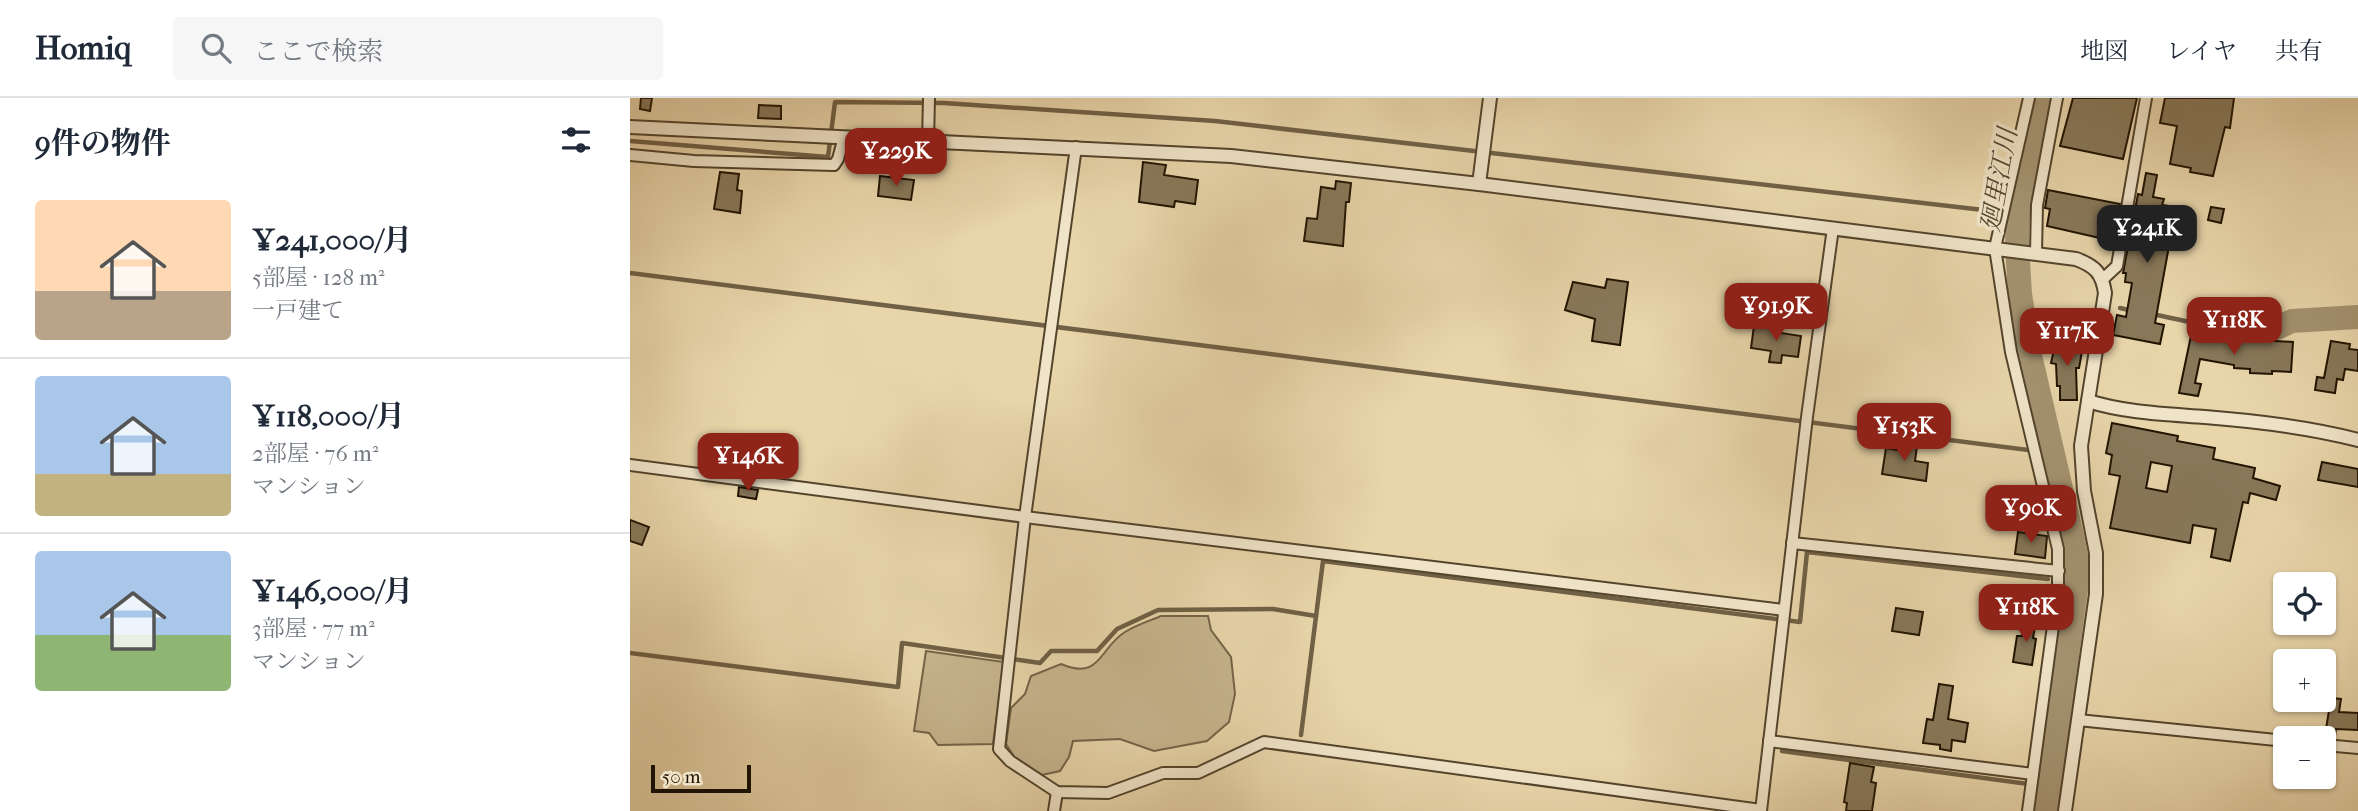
<!DOCTYPE html>
<html lang="ja">
<head>
<meta charset="utf-8">
<style>
	:root { --surface:#fff; --page:#f6f6f7; --text:#1f2937; --muted:#747a83; --line:#e0e1e3; --accent:#8f2418 }
	body { margin:0; font-family:"IM FELL French Canon","Noto Serif JP",serif; background:var(--page); color:var(--text); height:100vh; display:flex; flex-direction:column; font-size:26px; white-space:nowrap }
	* { box-sizing:border-box; margin:0 }
	p { font-size:23px; color:var(--muted) }
	.icon { flex:none; width:38px; height:38px; fill:none; stroke:currentColor; stroke-width:2; stroke-linecap:round; stroke-linejoin:round }
	.map { position:relative; flex:1; overflow:hidden }
	.sheet { display:flex; flex-direction:column; background:var(--surface); width:630px }
	.sheet>* { flex:none }
	.buttons { position:absolute; left:1643px; top:474px; display:grid; gap:14px }
	.buttons a { display:grid; place-items:center; width:63px; height:63px; border-radius:7px; background:var(--surface); box-shadow:0 2px 5px #0004; font-size:35px }
	.scale { position:absolute; left:21px; bottom:18px; width:100px; box-sizing:border-box; padding-left:7px; border:4px solid #211402; border-top:0; font-size:19px; line-height:24px; white-space:nowrap; color:#211402; -webkit-text-stroke:5px #f0e4c8; paint-order:stroke }
	.price { position:absolute; translate:-50% -60px; padding:0 16px; border-radius:14px; background:var(--accent); color:#fff; font-size:23px; line-height:46px; filter:drop-shadow(0 2px 4px #0008) }
	.price::after { content:''; position:absolute; left:50%; top:42px; width:21px; height:16px; margin-left:-10px; background:inherit; clip-path:polygon(0 0,100% 0,50% 100%) }
	.price.on { background:#222; color:#fff }
	ul { padding:0; list-style:none }
	li { display:flex; align-items:center; gap:21px; height:175px; padding:0 35px }
	li+li { border-top:2px solid var(--line) }
	li span { display:grid; place-items:center; flex:none; width:196px; height:140px; border-radius:7px; color:#555 }
	li>.icon { margin-inline-start:auto }
	span .icon { width:84px; height:84px; fill:#fffc; stroke-width:1 }
	li b { font-size:30px }
	h2 { display:flex; justify-content:space-between; align-items:center; height:84px; padding:0 35px; font-size:30px }
	header { display:flex; align-items:center; gap:42px; box-sizing:border-box; height:98px; padding:0 35px; background:var(--surface); border-bottom:2px solid var(--line) }
	header strong { font-size:33px }
	nav { display:flex; gap:38px; margin-inline-start:auto; font-size:24px }
	.search { width:490px; height:63px; background:var(--page); display:flex; align-items:center; gap:18px; box-sizing:border-box; padding:0 24px; border-radius:7px; color:var(--muted); font-size:26px }
	main { display:flex; flex:1; min-height:0 }
	.map>svg:first-child { display:block }
</style>
</head>
<body>
<header>
<strong>Homiq</strong>
<div class="search"><svg class="icon" aria-label="search" viewBox="0 0 24 24"><circle cx="10" cy="10" r="6"/><path d="M15 15l6 6"/></svg>ここで検索</div>
<nav><a>地図</a><a>レイヤ</a><a>共有</a></nav>
</header>
<main>
<section class="sheet">
<h2>9件の物件<svg class="icon" aria-label="filters" viewBox="0 0 24 24"><path d="M4 7h16M4 17h16"/><circle cx="9" cy="7" r="2"/><circle cx="15" cy="17" r="2"/></svg></h2>
<ul>
<li><span style="background:linear-gradient(#ffd9b3 65%,#b9a48a 0)"><svg class="icon" aria-label="home" viewBox="0 0 24 24"><path d="M3 11l9-7 9 7M6 9v11h12V9"/></svg></span><div><b>¥241,000/月</b><p>5部屋 · 128 m²</p><p>一戸建て</p></div></li>
<li><span style="background:linear-gradient(#a9c7e8 70%,#c2b280 0)"><svg class="icon" aria-label="home" viewBox="0 0 24 24"><path d="M3 11l9-7 9 7M6 9v11h12V9"/></svg></span><div><b>¥118,000/月</b><p>2部屋 · 76 m²</p><p>マンション</p></div></li>
<li><span style="background:linear-gradient(#a9c7e8 60%,#8fb573 0)"><svg class="icon" aria-label="home" viewBox="0 0 24 24"><path d="M3 11l9-7 9 7M6 9v11h12V9"/></svg></span><div><b>¥146,000/月</b><p>3部屋 · 77 m²</p><p>マンション</p></div></li>
</ul>
</section>
<div class="map">
<svg width="1728" height="713" viewBox="0 0 1728 713">
	<rect width="100%" height="100%" fill="#e8d5aa"/>
	<filter id="stains"><feTurbulence type="fractalNoise" baseFrequency=".00286" numOctaves="4"/><feColorMatrix values="0 0 0 0 .2 0 0 0 0 .09 0 0 0 0 .02 0 0 0 .5 -.17"/></filter>
	<radialGradient id="worn" r=".72"><stop offset=".6" stop-color="#630" stop-opacity="0"/><stop offset="1" stop-color="#630" stop-opacity=".3"/></radialGradient>
	<!-- green -->
	<g fill="#c6b48d" stroke="#746448" stroke-width="2">
		<path d="M531,518H578L581,532L601,559L605,596L599,624L577,643L524,653L490,641L443,643L439,659L430,673L412,677L385,660L376,646L381,610L395,596L401,578L431,566C471,583 469,550 495,534C506,527 519,523 531,518Z"/>
		<polygon points="296,553 374,564 363,646 308,647 299,635 284,633"/>
	</g>
	<g fill="none" stroke-linecap="round" stroke-linejoin="round">
		<!-- stream -->
		<g stroke="#706045" stroke-width="4.5">
			<polyline points="0,43 198,59 205,4 314,5 585,23 1388,116"/>
			<polyline points="0,175 1422,355"/>
			<polyline points="1490,210 1503,213"/>
			<path d="M1522,216C1563,224 1605,237 1647,230"/>
			<polyline points="1438,484 1447,484"/>
			<polyline points="0,555 268,589 272,545 410,565 421,553 467,553 487,531 528,512 643,511 686,518"/>
			<polyline points="671,637 693,463 1170,524 1177,454 1418,481"/>
			<polyline points="1152,653 1420,689"/>
		</g>
		<!-- river -->
		<g stroke="#a49371" stroke-width="24">
			<polyline points="1414,0 1388,116 1387,147 1390,196 1399,253 1443,442 1447,463 1447,484 1416,713"/>
			<polyline points="1647,230 1662,223 1728,219"/>
		</g>
	</g>
	<!-- building -->
	<g fill="#887859" stroke="#211402" stroke-width="2" fill-rule="evenodd">
		<polygon points="11,0 22,0 20,13 10,11"/>
		<polygon points="1443,0 1507,0 1493,61 1430,48"/>
		<polygon points="1535,0 1604,0 1600,30 1595,29 1583,78 1560,74 1561,70 1540,66 1547,28 1530,25"/>
		<polygon points="129,7 151,8 151,21 128,20"/>
		<polygon points="513,64 536,67 534,77 568,82 565,106 545,103 544,109 509,104"/>
		<polygon points="90,74 109,76 107,92 112,93 110,115 84,111"/>
		<polygon points="1516,75 1527,77 1523,99 1534,101 1532,107 1548,109 1547,115 1550,115 1548,126 1543,126 1525,225 1534,227 1530,246 1483,237 1487,217 1496,219 1502,185 1495,184 1496,175 1493,175 1508,96 1512,97"/>
		<polygon points="250,78 284,82 281,102 248,98"/>
		<polygon points="706,83 721,85 719,104 716,104 713,148 674,143 677,120 687,121 691,89 705,91"/>
		<polygon points="1418,92 1490,106 1483,143 1417,128 1420,111 1415,110"/>
		<polygon points="1581,109 1594,111 1591,125 1578,122"/>
		<polygon points="977,181 998,184 990,247 962,243 965,221 935,212 943,184 975,190"/>
		<polygon points="1124,228 1151,232 1151,235 1171,238 1168,259 1152,257 1151,265 1139,264 1141,253 1121,250"/>
		<polygon points="1562,233 1597,240 1663,244 1661,274 1642,273 1642,276 1620,275 1620,271 1604,270 1604,267 1570,261 1565,285 1571,286 1568,298 1549,295"/>
		<polygon points="1426,243 1453,248 1449,270 1446,270 1447,302 1430,302 1430,288 1427,288 1426,266 1421,265"/>
		<polygon points="1701,243 1720,246 1719,251 1728,252 1728,273 1715,271 1713,282 1707,281 1705,295 1685,292 1687,279 1694,280"/>
		<path d="M1482,325L1548,338L1547,343L1585,350L1583,361L1625,370L1623,380L1650,388L1646,402L1620,395L1618,405L1613,404L1600,463L1581,459L1586,431L1563,427L1560,445L1480,430L1490,378L1479,376L1482,357L1476,355ZM1521,364L1542,368L1537,394L1516,390Z"/>
		<polygon points="1269,346 1287,348 1285,363 1298,365 1296,383 1252,376 1256,350 1268,352"/>
		<polygon points="1692,364 1728,371 1728,389 1688,382"/>
		<polygon points="109,389 128,392 126,401 108,398"/>
		<polygon points="0,422 19,429 12,447 0,443"/>
		<polygon points="1388,434 1417,438 1415,460 1385,456"/>
		<polygon points="1266,510 1293,514 1289,537 1262,533"/>
		<polygon points="1395,520 1406,522 1403,540 1406,541 1402,567 1383,564 1387,538 1392,538"/>
		<polygon points="1309,586 1323,588 1318,621 1338,625 1335,644 1322,642 1321,653 1310,651 1310,647 1293,645 1297,621 1303,622"/>
		<polygon points="1701,600 1711,601 1709,614 1728,615 1728,632 1706,631 1705,638 1695,637"/>
		<polygon points="1220,665 1244,669 1241,684 1246,685 1242,713 1216,713 1217,705 1214,704"/>
	</g>
	<g fill="none" stroke-linecap="round" stroke-linejoin="round">
		<!-- minor casing -->
		<g stroke="#53442c" stroke-width="14">
			<g id="minor">
				<polyline points="298,43 299,0"/>
				<polyline points="446,49 395,419 369,651 380,663 427,694 478,695 533,675 568,675 634,644 1131,712"/>
				<polyline points="0,57 64,63 204,67 208,61 214,39"/>
				<polyline points="1406,155 1407,107 1427,0"/>
				<polyline points="1473,181 1487,168 1516,0"/>
				<polyline points="0,367 395,419 1154,512"/>
				<polyline points="1162,445 1429,473"/>
				<polyline points="1448,622 1656,643"/>
				<polyline points="1139,643 1403,676"/>
				<polyline points="1694,647 1728,650"/>
				<polyline points="424,713 427,694"/>
				<polyline points="1131,713 1177,319 1203,130"/>
				<polyline points="1398,713 1428,491 1428,451 1381,254 1365,150 1399,0"/>
			</g>
		</g>
		<!-- tertiary casing -->
		<g stroke="#53442c" stroke-width="16">
			<g id="tertiary">
				<path d="M0,29L601,58L849,86L1446,161C1465,168 1472,175 1475,195L1458,303C1496,315 1536,316 1575,319C1626,323 1678,329 1728,342"/>
				<polyline points="849,86 860,0"/>
				<polyline points="1435,713 1466,496 1466,455 1454,393 1451,348 1458,303"/>
			</g>
		</g>
		<!-- minor -->
		<use href="#minor" stroke="#f0e4c8" stroke-width="10"/>
		<!-- tertiary -->
		<use href="#tertiary" stroke="#f0e4c8" stroke-width="12"/>
	</g>
	<g text-anchor="middle" dominant-baseline="central" stroke-width="7" stroke-linejoin="round" paint-order="stroke">
		<!-- water labels -->
		<g font-size="26" font-style="italic" fill="#55472e" stroke="#f0e4c8">
			<text transform="translate(1369 82) rotate(-80)">廻里江川</text>
		</g>
	</g>
	<rect width="100%" height="100%" filter="url(#stains)"/>
	<rect width="100%" height="100%" fill="url(#worn)"/>
</svg>
<div class="buttons">
<a><svg class="icon" aria-label="locate" viewBox="0 0 24 24"><circle cx="12" cy="12" r="6"/><path d="M12 2v4M12 18v4M2 12h4M18 12h4"/></svg></a>
<a>+</a>
<a>−</a>
</div>
<div class="scale">50 m</div>
<b class="price" style="left:266px;top:90px">¥229K</b>
<b class="price on" style="left:1517px;top:167px">¥241K</b>
<b class="price" style="left:1146px;top:245px">¥91.9K</b>
<b class="price" style="left:1604px;top:259px">¥118K</b>
<b class="price" style="left:1437px;top:270px">¥117K</b>
<b class="price" style="left:1274px;top:365px">¥153K</b>
<b class="price" style="left:118px;top:395px">¥146K</b>
<b class="price" style="left:1401px;top:447px">¥90K</b>
<b class="price" style="left:1396px;top:546px">¥118K</b>
</div>
</main>
</body>
</html>
